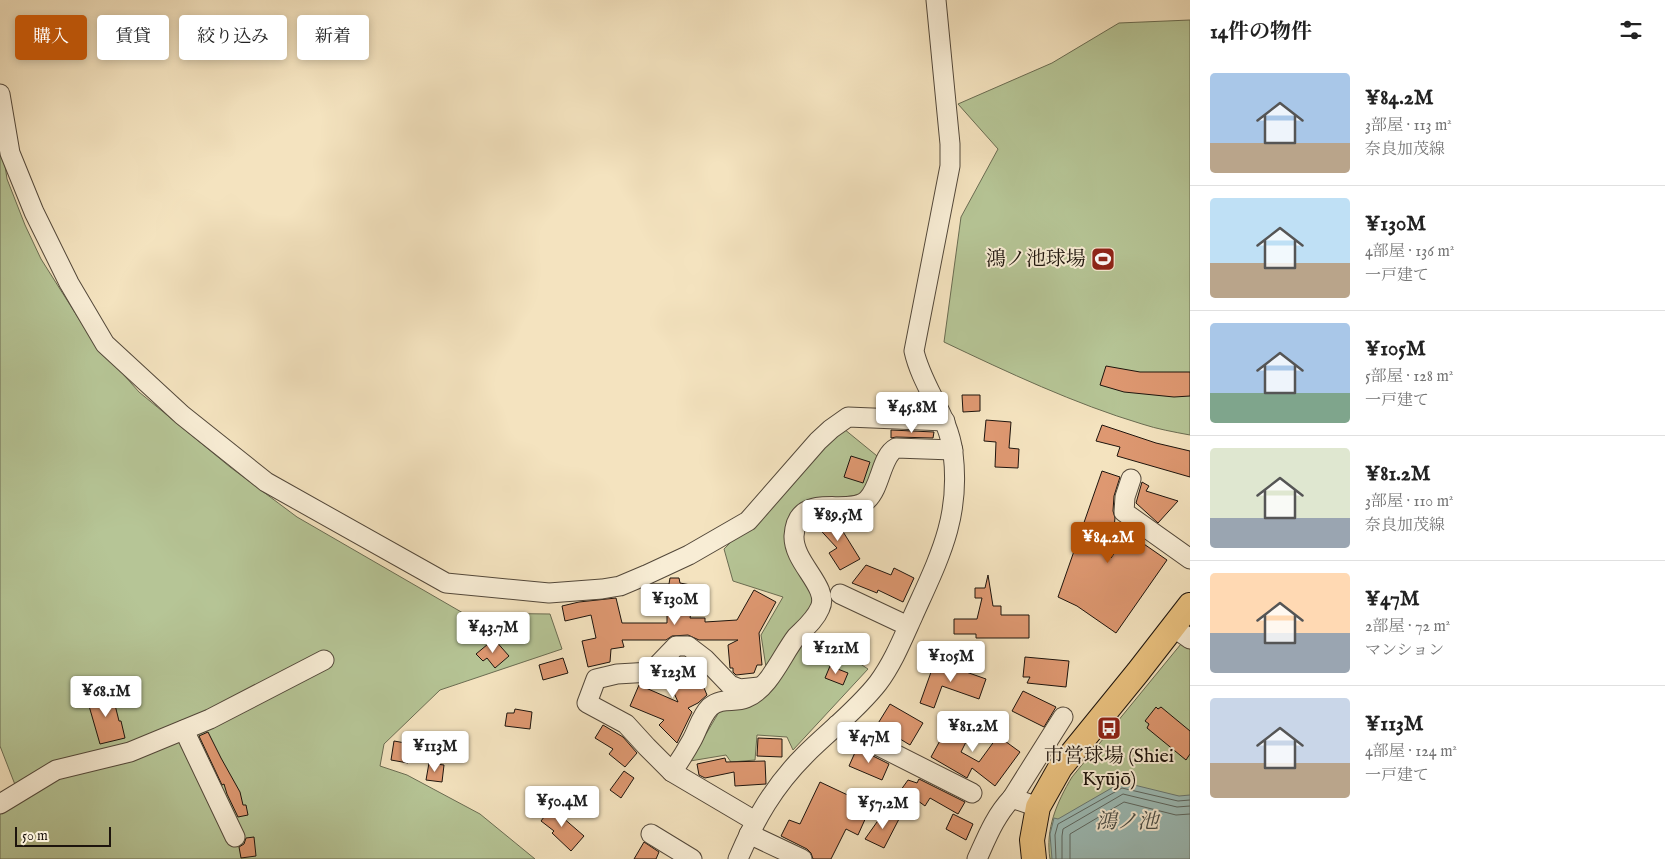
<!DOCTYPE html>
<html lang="ja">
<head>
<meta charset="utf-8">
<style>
	:root { --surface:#fff; --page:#f6f6f6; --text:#222; --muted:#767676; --line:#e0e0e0; --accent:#b45309 }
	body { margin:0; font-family:"IM FELL English","Noto Serif JP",serif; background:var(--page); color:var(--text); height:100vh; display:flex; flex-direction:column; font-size:19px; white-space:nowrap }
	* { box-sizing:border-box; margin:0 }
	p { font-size:16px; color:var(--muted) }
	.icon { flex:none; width:28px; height:28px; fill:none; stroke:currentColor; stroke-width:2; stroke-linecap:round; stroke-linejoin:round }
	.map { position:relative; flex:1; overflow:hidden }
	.drawer { display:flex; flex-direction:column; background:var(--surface); width:475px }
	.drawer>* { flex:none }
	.hud { position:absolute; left:15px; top:15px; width:475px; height:45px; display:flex; gap:10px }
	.scale { position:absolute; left:15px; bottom:12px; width:96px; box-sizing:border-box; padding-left:5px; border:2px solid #1d140d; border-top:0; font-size:14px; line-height:18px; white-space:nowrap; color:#1d140d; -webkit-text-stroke:4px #f8edd5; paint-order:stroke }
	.price { position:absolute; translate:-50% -42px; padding:0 11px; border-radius:5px; background:#fff; color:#222; font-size:16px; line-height:32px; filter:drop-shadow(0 1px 2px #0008) }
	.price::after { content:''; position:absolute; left:50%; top:30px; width:15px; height:11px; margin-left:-8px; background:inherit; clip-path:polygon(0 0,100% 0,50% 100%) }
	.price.on { background:var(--accent); color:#fff }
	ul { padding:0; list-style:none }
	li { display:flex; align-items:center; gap:15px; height:125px; padding:0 20px }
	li+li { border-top:1px solid var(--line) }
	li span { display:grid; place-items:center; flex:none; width:140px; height:100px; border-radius:5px; color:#555 }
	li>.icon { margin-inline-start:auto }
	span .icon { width:60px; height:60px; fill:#fffc; stroke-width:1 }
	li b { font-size:21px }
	h2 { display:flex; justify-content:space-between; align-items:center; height:60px; padding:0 20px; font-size:21px }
	.chip { padding:0 18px; border-radius:5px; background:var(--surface); box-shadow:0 2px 8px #0003; font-size:18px; line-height:45px }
	.chip.on { background:var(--accent); color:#fff }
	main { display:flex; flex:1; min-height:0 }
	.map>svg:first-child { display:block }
</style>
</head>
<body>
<main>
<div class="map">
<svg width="1190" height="859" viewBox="0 0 1190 859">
	<rect width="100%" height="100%" fill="#f4e3bf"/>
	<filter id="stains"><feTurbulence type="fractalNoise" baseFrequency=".004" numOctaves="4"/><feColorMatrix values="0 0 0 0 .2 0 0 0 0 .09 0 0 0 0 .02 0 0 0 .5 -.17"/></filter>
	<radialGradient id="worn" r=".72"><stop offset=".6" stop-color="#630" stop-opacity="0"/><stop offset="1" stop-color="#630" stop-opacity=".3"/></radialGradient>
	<!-- green -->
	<g fill="#b6c596" stroke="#6a6c52">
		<path d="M1190,20V435C1174,432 1157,429 1142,424C1075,404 1007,372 944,342L961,217L998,149L958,104L1052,63L1119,23Z"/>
		<polygon points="0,131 7,179 25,225 41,259 91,338 139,392 230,467 297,517 463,613 550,614 562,649 440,690 384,744 380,766 407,775 480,814 535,859 0,859 0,808 19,795 0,746"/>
		<polygon points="844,429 882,460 864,494 817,501 797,512 817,604 766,667 761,635 783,597 733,581 724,549"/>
		<polygon points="812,632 868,669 793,750 787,737 757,735 755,760 731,762 726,755 690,761 719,712"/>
		<path d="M1190,633V859H1050C1045,829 1057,802 1072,777Z"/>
	</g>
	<!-- water -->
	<polygon fill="#9dbdb8" stroke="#6a7974" points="1122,782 1179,796 1190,795 1190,859 1052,859 1050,834 1054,818 1058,819"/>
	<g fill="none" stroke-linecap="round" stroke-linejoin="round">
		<!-- shore -->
		<g stroke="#5d6862" stroke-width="1">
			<polyline points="1056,859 1055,835 1058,824 1122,788 1178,801 1190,800"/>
			<polyline points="1062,859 1062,836 1063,829 1123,794 1177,807 1190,806"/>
			<polyline points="1070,859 1070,834 1124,802 1176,815 1190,814"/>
		</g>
	</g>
	<!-- building -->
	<g fill="#de9871" stroke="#1d140d">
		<polygon points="1106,366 1140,372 1190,372 1190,396 1174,397 1124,392 1100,385"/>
		<polygon points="962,395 980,395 980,411 963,412"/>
		<polygon points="986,420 1011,422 1009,448 1019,449 1018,468 995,467 996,442 984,441"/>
		<polygon points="1102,425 1156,443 1190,451 1190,477 1117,456 1120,447 1096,441"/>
		<polygon points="891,430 934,432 933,438 896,437 891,438"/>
		<polygon points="851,456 870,462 863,483 844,477"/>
		<polygon points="1102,471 1120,477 1114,496 1113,511 1115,518 1111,558 1128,533 1167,560 1116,633 1077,606 1058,597"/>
		<polygon points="1142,482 1149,486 1146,491 1178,501 1158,523 1136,503"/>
		<polygon points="834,518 844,529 842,530 860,559 840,570 829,553 837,548 812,521 816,519"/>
		<polygon points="866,565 891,575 894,568 914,578 903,602 878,590 877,593 852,583"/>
		<polygon points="988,575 993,606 1001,606 1001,615 1029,615 1029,638 976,638 976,634 954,634 954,619 977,619 982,598 975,598 975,588 985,588"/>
		<polygon points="670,578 679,578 680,583 696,586 690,618 705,618 705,622 737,620 754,590 776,602 759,633 762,665 757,665 754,673 736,675 733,672 733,668 730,668 728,645 738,640 699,640 688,635 672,636 666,640 622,640 624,647 611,649 610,662 588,667 582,641 596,638 591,615 565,621 562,606 579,602 616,598 622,623 667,623 667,605 653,601 652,584 669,584"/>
		<polygon points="494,639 509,656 495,668 487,658 483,661 476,654"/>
		<polygon points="1025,657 1069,661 1066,687 1027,683 1030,677 1023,677"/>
		<polygon points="563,658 568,673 543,680 539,665"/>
		<polygon points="678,661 681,665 689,661 694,664 707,695 698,703 688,708 692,712 677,743 659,725 664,720 630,706 639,685 678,702 665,673"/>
		<polygon points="935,661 986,679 979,699 942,686 934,708 920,703"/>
		<polygon points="830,666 848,673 843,685 825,678"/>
		<polygon points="111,689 119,721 121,721 125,738 100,744 87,699 102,694 102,692"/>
		<polygon points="1023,691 1056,707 1044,727 1012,711"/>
		<polygon points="890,704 923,723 910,745 877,725"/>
		<polygon points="1156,707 1158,709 1161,707 1190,731 1190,754 1186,760 1147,728 1149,724 1145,721"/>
		<polygon points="515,709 532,712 530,729 505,726 507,713 514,713"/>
		<polygon points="954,715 974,726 961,752 979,762 998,736 1020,752 995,786 972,768 967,778 931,757"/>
		<polygon points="603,725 623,737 637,753 625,767 609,754 613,749 595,738"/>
		<polygon points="208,732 221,758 240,792 243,805 246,805 248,815 238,817 227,794 224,784 222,785 199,736"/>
		<polygon points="413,732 426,734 422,758 409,756 408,763 391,760 394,741 411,744"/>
		<polygon points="758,738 782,739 782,757 757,756"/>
		<polygon points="857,748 889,764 882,780 849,766"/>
		<polygon points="725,758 726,762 765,761 766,784 735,786 734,772 705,778 699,775 697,764"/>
		<polygon points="429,763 444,765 442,782 426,780"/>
		<polygon points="624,771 634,778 621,798 610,790"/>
		<polygon points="919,779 965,802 958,814 930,798 925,806 914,798 908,801 898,794 908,780 917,783"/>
		<polygon points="820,782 871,806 858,835 846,829 831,859 813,859 811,853 807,849 781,836 789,820 800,824"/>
		<polygon points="554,804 565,813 562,817 584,836 571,851 552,833 554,831 541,821"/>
		<polygon points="884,812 899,819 884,848 865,839"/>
		<polygon points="953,814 973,824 966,840 946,829"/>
		<polygon points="254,837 256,856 241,858 239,847 244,844 246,838"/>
		<polygon points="644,842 659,852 656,859 634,859"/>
	</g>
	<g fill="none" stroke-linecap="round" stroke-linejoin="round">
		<!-- minor casing -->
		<g stroke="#53483a" stroke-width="21">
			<g id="minor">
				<polyline points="0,94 10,153 34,212 69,283 105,344 182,415 266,482 446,583 549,593 602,589 620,586 646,575 689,555 748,521 818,441 831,429 848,417 945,421"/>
				<polyline points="1131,479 1125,497 1124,512 1190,559"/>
				<polyline points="840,594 908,626"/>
				<polyline points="1173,627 1190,639"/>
				<polyline points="837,725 972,793"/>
				<polyline points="184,730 235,837"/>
				<path d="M672,772C679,762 686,751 692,740C698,729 701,716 710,707C722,697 734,703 746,698C769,689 782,655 796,637C805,628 815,620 820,608C830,587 793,563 794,536C797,488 847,518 867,500C881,487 881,456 896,448L953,450"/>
				<polyline points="1012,798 1063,717"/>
				<polyline points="0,804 56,770 130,752 210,719 324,660"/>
				<polyline points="755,821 672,772 647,747 626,724 587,703 596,679 617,674 651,672 676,646 688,646 705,659 730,685 740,689 759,687"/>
				<polyline points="651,834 692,859"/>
				<polyline points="749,834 802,859"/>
				<path d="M738,859C755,819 774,786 805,755C829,731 857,710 878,683C893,663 903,638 913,616C939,558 961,518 953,453C949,416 922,387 914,351L950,166V144L936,0"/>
				<path d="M977,859C987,837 995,816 1012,798L1038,807"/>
			</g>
		</g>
		<!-- major casing -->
		<g stroke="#1d140d" stroke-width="26">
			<polyline id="major" points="1034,859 1032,840 1038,807 1060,768 1138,672 1190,605"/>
		</g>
		<!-- minor -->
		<use href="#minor" stroke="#f8edd5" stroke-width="19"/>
		<!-- major -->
		<use href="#major" stroke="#eac280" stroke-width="24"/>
	</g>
	<!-- icons -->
	<defs>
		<g id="stadium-square" transform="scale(1.25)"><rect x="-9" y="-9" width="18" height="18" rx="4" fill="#8f2418" stroke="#f8edd5"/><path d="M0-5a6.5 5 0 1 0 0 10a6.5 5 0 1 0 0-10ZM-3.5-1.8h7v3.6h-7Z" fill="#fff"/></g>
		<g id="bus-square" transform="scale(1.25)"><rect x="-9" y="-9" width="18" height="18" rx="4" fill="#8f2418" stroke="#f8edd5"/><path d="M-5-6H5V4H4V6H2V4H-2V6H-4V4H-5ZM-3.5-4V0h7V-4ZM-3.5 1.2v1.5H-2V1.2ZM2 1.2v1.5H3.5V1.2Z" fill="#fff"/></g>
	</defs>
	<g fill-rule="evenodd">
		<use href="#stadium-square" x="1103" y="259"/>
		<use href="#bus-square" x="1109" y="728"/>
	</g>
	<g text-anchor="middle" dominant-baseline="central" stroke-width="4" stroke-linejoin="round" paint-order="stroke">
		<!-- poi labels -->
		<g font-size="20" fill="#1d140d" stroke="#f8edd5" text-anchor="end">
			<text x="1086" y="259">鴻ノ池球場</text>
			<text x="1109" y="756" text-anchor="middle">市営球場 (Shiei<tspan x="1109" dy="23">Kyūjō)</tspan></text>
		</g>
		<!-- water labels -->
		<g font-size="21" font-style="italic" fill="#4a4f49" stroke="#f8edd5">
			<text x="1127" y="822">鴻ノ池</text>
		</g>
	</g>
	<rect width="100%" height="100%" filter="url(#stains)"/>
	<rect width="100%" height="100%" fill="url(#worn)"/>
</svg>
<div class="scale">50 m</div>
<b class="price" style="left:912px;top:434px">¥45.8M</b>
<b class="price" style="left:838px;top:542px">¥89.5M</b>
<b class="price on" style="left:1108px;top:564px">¥84.2M</b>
<b class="price" style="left:675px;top:626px">¥130M</b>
<b class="price" style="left:493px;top:654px">¥43.7M</b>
<b class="price" style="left:836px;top:675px">¥121M</b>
<b class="price" style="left:951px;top:683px">¥105M</b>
<b class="price" style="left:673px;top:699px">¥123M</b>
<b class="price" style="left:106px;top:718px">¥68.1M</b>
<b class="price" style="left:973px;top:753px">¥81.2M</b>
<b class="price" style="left:869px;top:764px">¥47M</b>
<b class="price" style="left:435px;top:773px">¥113M</b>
<b class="price" style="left:562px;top:828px">¥50.4M</b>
<b class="price" style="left:883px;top:830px">¥57.2M</b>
<div class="hud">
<a class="chip on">購入</a>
<a class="chip">賃貸</a>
<a class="chip">絞り込み</a>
<a class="chip">新着</a>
</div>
</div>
<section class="drawer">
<h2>14件の物件<svg class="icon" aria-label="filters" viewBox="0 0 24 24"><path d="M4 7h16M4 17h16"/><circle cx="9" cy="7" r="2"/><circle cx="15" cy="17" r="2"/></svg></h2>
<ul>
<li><span style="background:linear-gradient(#a9c7e8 70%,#b9a48a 0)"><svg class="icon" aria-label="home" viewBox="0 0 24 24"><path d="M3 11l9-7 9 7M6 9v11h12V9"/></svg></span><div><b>¥84.2M</b><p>3部屋 · 113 m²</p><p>奈良加茂線</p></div></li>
<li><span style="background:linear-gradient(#bfe0f5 65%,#b9a48a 0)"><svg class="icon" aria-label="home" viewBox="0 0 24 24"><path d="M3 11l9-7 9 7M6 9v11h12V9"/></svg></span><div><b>¥130M</b><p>4部屋 · 136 m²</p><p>一戸建て</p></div></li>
<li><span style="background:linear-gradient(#a9c7e8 70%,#7fa58c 0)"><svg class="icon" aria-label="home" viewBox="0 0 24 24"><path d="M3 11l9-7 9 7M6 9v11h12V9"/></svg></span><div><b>¥105M</b><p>5部屋 · 128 m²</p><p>一戸建て</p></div></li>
<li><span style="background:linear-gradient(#dfe7d0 70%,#9aa5b1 0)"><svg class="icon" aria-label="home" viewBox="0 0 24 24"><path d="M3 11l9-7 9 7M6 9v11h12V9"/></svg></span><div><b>¥81.2M</b><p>3部屋 · 110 m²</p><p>奈良加茂線</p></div></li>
<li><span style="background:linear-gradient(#ffd9b3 60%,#9aa5b1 0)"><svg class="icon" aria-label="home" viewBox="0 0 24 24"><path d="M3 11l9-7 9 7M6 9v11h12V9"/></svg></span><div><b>¥47M</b><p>2部屋 · 72 m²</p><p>マンション</p></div></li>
<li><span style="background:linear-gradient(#c9d6e8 65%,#b9a48a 0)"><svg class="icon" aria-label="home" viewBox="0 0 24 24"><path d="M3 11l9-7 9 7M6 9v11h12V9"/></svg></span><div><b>¥113M</b><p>4部屋 · 124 m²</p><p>一戸建て</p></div></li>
</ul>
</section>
</main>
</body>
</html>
